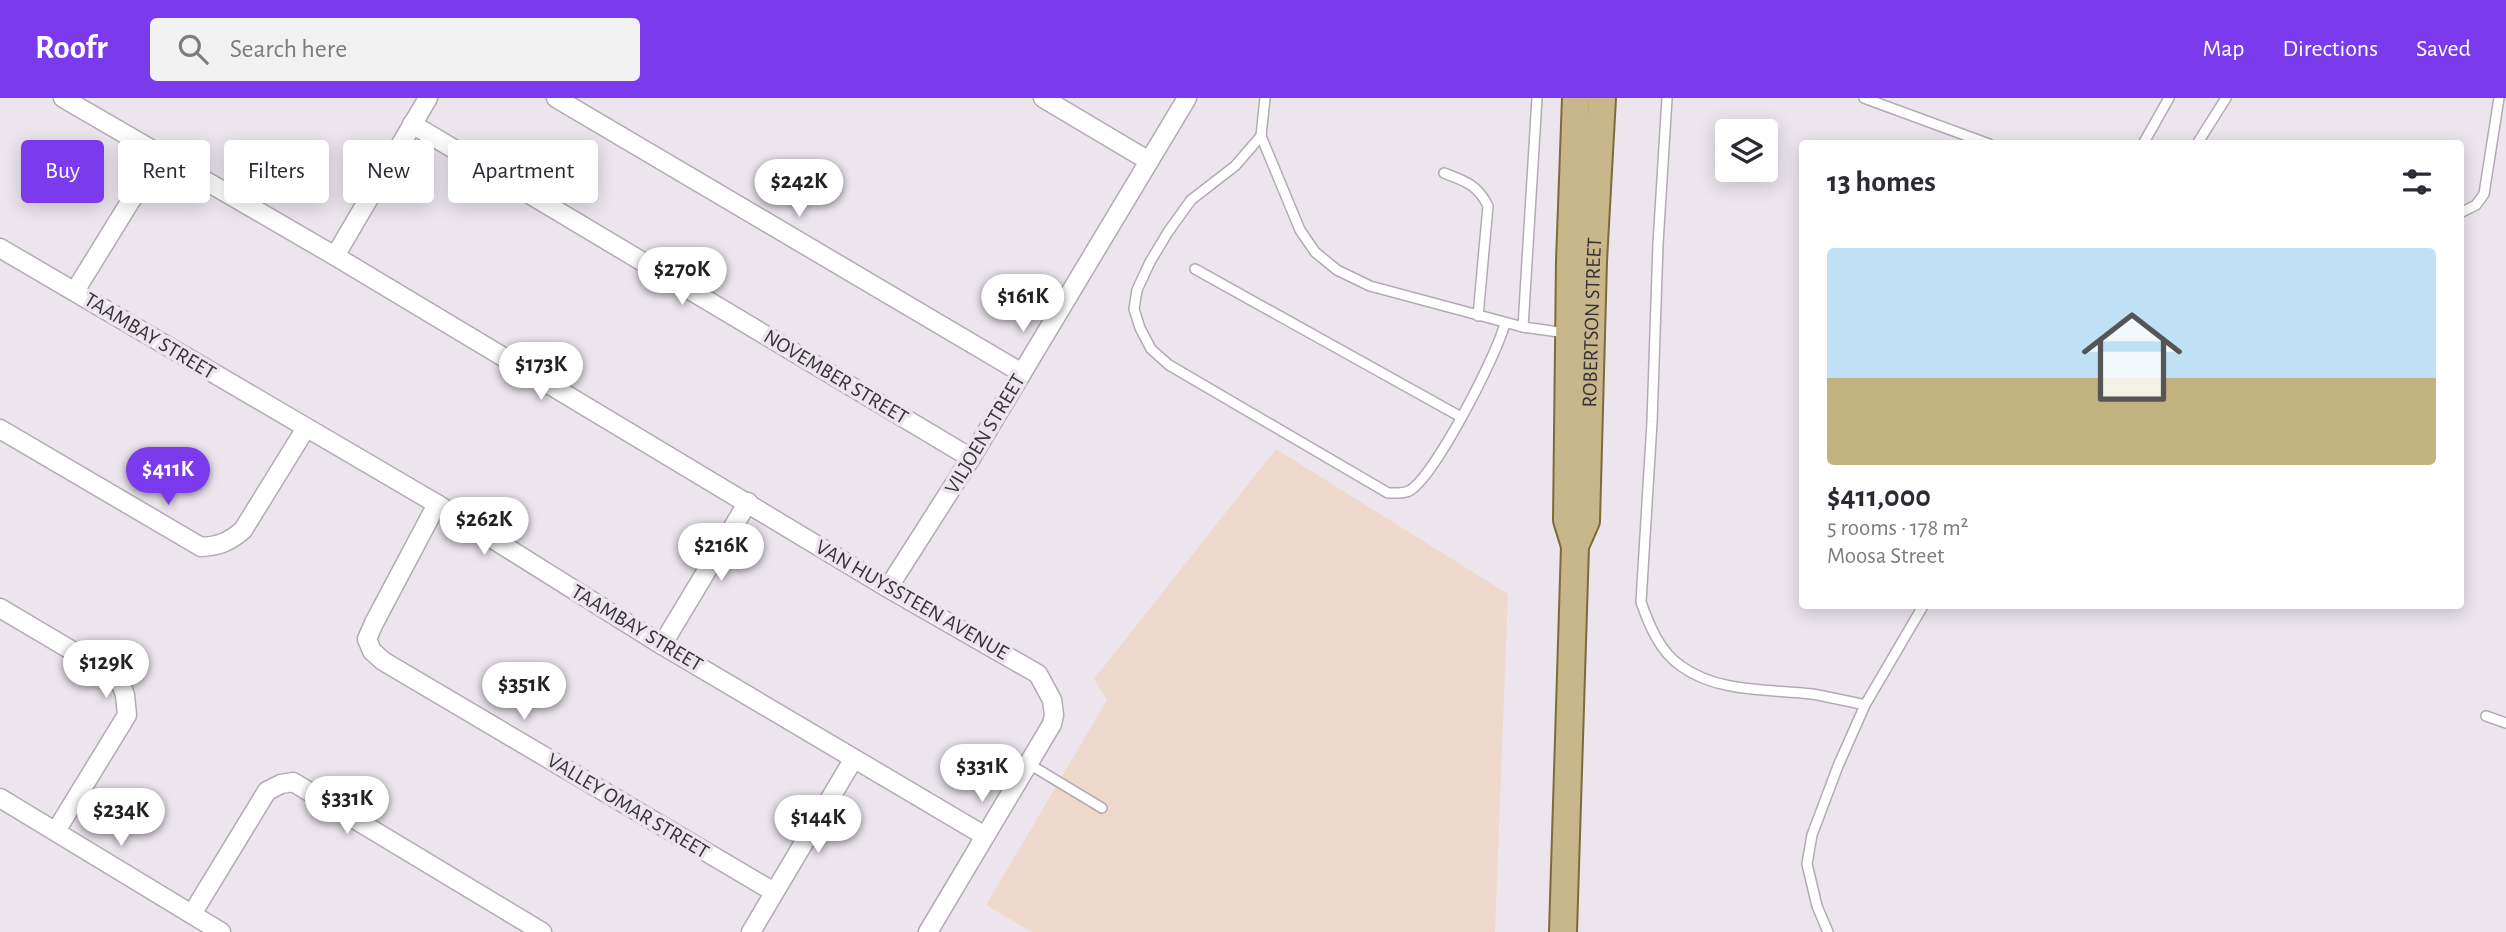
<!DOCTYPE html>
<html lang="en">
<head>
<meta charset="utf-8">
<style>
	:root { --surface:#fff; --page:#f2f2f3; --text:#2b2b33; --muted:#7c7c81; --accent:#7c3aed }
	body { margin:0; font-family:"Alegreya Sans",sans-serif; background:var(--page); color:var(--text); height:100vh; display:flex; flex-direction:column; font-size:26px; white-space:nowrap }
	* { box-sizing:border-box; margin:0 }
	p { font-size:23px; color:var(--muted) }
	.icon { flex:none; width:38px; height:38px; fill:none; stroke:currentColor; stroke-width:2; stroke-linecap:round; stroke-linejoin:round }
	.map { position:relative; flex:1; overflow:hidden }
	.panel { position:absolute; left:1799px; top:42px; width:665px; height:469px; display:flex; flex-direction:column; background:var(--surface); border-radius:7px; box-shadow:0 4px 18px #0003 }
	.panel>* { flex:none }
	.top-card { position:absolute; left:21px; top:42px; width:665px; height:63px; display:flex; gap:14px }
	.buttons { position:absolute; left:1715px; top:21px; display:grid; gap:14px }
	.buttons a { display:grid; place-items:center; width:63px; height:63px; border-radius:7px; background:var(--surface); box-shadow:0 4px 18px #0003; font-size:35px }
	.price { position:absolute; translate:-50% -60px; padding:0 16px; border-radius:24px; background:#fff; color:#222; font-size:23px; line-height:46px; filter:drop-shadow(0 2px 4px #0008) }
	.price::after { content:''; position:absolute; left:50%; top:42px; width:21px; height:16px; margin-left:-10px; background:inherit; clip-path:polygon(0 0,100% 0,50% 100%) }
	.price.on { background:var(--accent); color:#fff }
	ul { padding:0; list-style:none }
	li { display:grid; align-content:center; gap:14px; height:371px; padding:0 28px }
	li span { display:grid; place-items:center; height:217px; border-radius:7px; color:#555 }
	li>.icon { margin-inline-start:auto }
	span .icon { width:126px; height:126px; fill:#fffc; stroke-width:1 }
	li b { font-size:30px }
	h2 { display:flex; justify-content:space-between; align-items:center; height:84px; padding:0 28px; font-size:30px }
	.pill { padding:0 24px; border-radius:7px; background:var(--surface); box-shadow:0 4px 18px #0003; font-size:24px; line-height:63px }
	.pill.on { background:var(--accent); color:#fff }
	header { display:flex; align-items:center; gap:42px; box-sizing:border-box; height:98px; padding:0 35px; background:var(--accent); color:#fff }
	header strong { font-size:33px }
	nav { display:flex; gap:38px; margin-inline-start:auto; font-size:24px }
	.search { width:490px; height:63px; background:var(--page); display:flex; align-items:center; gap:18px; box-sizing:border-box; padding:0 24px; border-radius:7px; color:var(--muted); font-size:26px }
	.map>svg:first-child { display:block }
</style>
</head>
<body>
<header>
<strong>Roofr</strong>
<div class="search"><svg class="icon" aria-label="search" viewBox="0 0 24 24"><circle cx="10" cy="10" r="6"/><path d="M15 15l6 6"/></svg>Search here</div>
<nav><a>Map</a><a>Directions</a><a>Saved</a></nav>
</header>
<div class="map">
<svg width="2506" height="834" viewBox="0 0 2506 834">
	<rect width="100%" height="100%" fill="#ece5ee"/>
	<!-- education -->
	<polygon fill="#efd9cc" points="1276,351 1508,496 1495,834 1032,834 986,807 1107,602 1094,581"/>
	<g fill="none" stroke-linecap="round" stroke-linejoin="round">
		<!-- service casing -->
		<g stroke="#b3abb4" stroke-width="12">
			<g id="service">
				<path d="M1265,0L1261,38L1235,68L1191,102L1168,134L1150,164L1137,192L1134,211L1140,230L1151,251L1169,267L1388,395C1395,395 1402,396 1409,393C1434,380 1498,255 1505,225"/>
				<polyline points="1537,0 1523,229 1566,235"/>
				<path d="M1667,0L1658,146L1652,324L1641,504C1649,527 1660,554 1681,568C1718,595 1768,591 1812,596C1829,599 1847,603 1865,607"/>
				<polyline points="1864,0 1989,46"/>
				<polyline points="1261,38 1300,132 1315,154 1337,172 1370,188 1523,229"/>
				<polyline points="2143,46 2169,0"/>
				<polyline points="2197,46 2226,0"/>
				<path d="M1444,75C1465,83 1478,87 1488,108L1478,218"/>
				<polyline points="2460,115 2476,107 2484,96 2499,0"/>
				<polyline points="1195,171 1461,319"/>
				<polyline points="2486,618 2506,625"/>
				<polyline points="1029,666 1102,710"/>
				<polyline points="1828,834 1817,808 1807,766 1812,737 1838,668 1865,607 1923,508"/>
			</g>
		</g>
		<!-- minor casing -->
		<g stroke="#b3abb4" stroke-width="21">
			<g id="minor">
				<polyline points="63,0 335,158 888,490 1038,576 1052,602 1054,617 1052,626 928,834"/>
				<polyline points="556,0 1022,275"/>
				<polyline points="1043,0 1149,63"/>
				<polyline points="412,26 971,360"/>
				<polyline points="0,150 437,406 662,547 985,738"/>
				<polyline points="335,158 428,0"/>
				<polyline points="75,193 159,57"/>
				<path d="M0,331L201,449C219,448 229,444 243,432L306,330"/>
				<polyline points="437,406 374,525 367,541 372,553 383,563 774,794"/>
				<polyline points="888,490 971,360 1187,0"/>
				<polyline points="0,510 103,571 121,586 125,597 127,617 56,733"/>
				<polyline points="662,547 748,404"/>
				<polyline points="0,700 221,834"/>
				<polyline points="192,816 267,693 281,686 293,684 542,834"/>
				<polyline points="751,834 853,662"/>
			</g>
		</g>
		<!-- primary casing -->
		<g stroke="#7e6a3b" stroke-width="30">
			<g id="primary">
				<path id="s1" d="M1575,448L1586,423L1593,163L1602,0"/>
				<polyline points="1563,834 1575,448 1567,422 1570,163 1576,0"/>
			</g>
		</g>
		<!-- service -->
		<use href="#service" stroke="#fff" stroke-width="9"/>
		<!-- minor -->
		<use href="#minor" stroke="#fff" stroke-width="18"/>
		<!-- primary -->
		<use href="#primary" stroke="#c8b78b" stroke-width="26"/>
	</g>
	<g text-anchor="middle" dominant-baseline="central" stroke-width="7" stroke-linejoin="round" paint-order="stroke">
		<!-- street labels -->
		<g font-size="21" fill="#363336" stroke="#ece5ee">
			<text stroke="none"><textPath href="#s1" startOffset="226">ROBERTSON STREET</textPath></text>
			<text transform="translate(150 238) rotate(31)">TAAMBAY STREET</text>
			<text transform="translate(836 279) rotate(31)">NOVEMBER STREET</text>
			<text transform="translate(985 336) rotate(-59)">VILJOEN STREET</text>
			<text transform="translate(912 502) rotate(30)">VAN HUYSSTEEN AVENUE</text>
			<text transform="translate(637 530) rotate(31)">TAAMBAY STREET</text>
			<text transform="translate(628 708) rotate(31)">VALLEY OMAR STREET</text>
		</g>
	</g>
</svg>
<div class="buttons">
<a><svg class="icon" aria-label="layers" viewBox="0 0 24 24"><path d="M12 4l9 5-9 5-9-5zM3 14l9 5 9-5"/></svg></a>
</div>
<b class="price" style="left:799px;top:121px">$242K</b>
<b class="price" style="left:682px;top:209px">$270K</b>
<b class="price" style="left:1023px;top:236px">$161K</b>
<b class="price" style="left:541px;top:304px">$173K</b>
<b class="price on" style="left:168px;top:409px">$411K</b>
<b class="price" style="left:484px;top:459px">$262K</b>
<b class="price" style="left:721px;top:485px">$216K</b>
<b class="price" style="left:106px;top:602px">$129K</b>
<b class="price" style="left:524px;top:624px">$351K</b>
<b class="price" style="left:982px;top:706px">$331K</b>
<b class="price" style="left:347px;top:738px">$331K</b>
<b class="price" style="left:121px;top:750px">$234K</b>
<b class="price" style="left:818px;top:757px">$144K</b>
<div class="top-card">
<a class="pill on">Buy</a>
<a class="pill">Rent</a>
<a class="pill">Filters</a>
<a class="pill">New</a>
<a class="pill">Apartment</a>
</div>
<section class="panel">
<h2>13 homes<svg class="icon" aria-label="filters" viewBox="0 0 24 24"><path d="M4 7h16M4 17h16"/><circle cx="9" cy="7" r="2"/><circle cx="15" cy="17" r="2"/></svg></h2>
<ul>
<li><span style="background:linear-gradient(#bfe0f5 60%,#c2b280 0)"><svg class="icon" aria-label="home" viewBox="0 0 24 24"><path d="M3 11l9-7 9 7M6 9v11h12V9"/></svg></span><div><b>$411,000</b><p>5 rooms · 178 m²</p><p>Moosa Street</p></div></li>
</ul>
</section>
</div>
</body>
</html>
